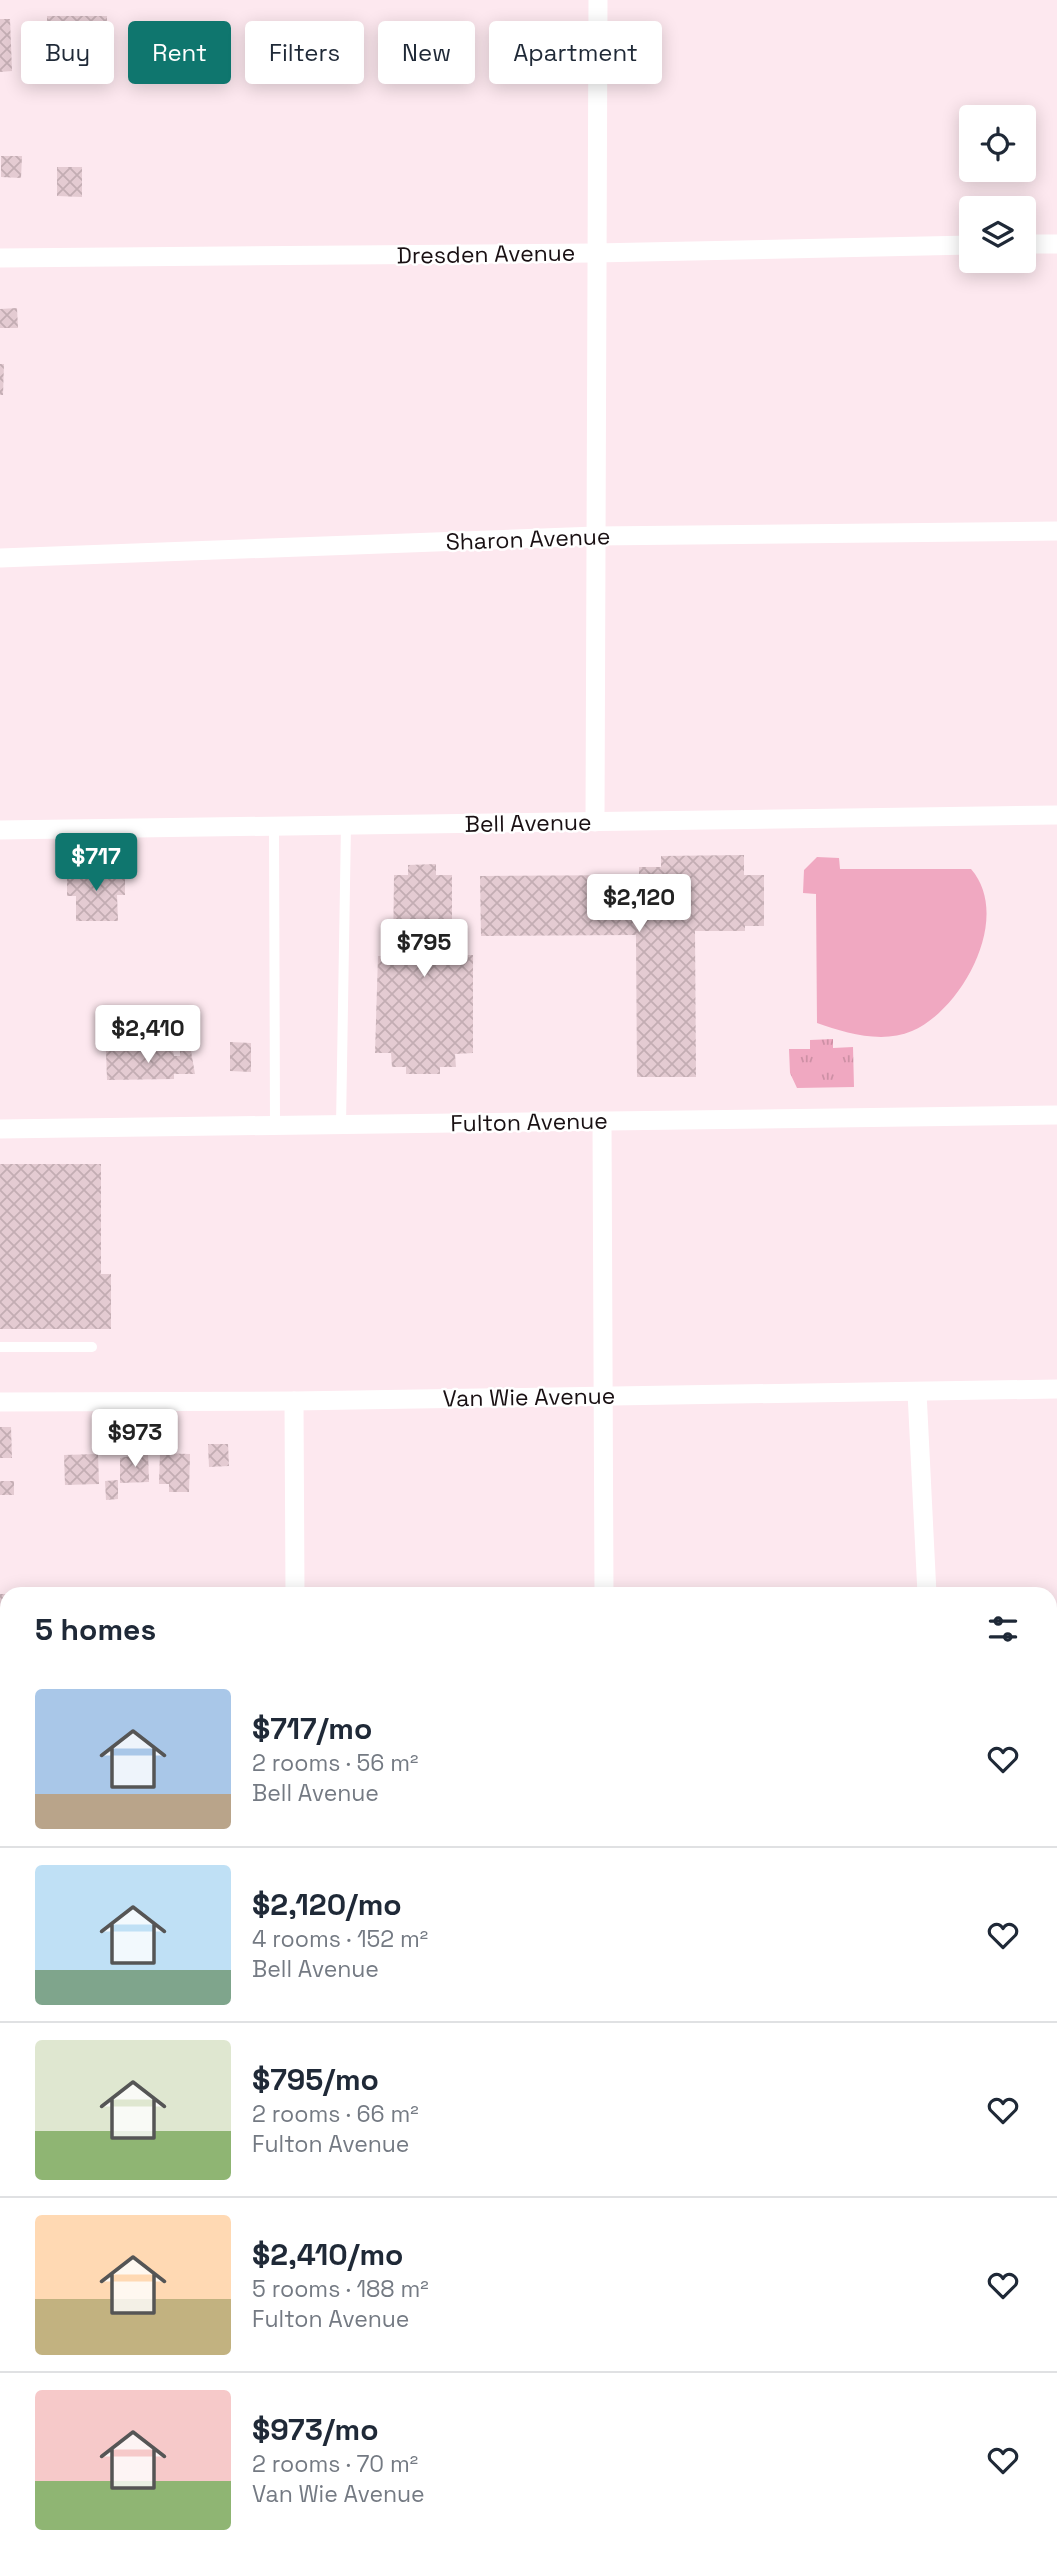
<!DOCTYPE html>
<html lang="en">
<head>
<meta charset="utf-8">
<style>
	:root { --surface:#fff; --page:#f6f6f7; --text:#1f2937; --muted:#747a83; --line:#e0e1e3; --accent:#0f766e }
	body { margin:0; font-family:"Space Grotesk",sans-serif; background:var(--page); color:var(--text); height:100vh; display:flex; flex-direction:column; font-size:26px; white-space:nowrap }
	* { box-sizing:border-box; margin:0 }
	p { font-size:23px; color:var(--muted) }
	.icon { flex:none; width:38px; height:38px; fill:none; stroke:currentColor; stroke-width:2; stroke-linecap:round; stroke-linejoin:round }
	.map { position:relative; flex:1; overflow:hidden }
	.panel { position:absolute; left:0px; top:1587px; width:1057px; height:975px; display:flex; flex-direction:column; background:var(--surface); border-radius:21px 21px 0 0; box-shadow:0 4px 18px #0003 }
	.panel>* { flex:none }
	.banner { position:absolute; left:21px; top:21px; width:700px; height:63px; display:flex; gap:14px }
	.fabs { position:absolute; left:959px; top:105px; display:grid; gap:14px }
	.fabs a { display:grid; place-items:center; width:77px; height:77px; border-radius:7px; background:var(--surface); box-shadow:0 4px 18px #0003; font-size:35px }
	.price { position:absolute; translate:-50% -60px; padding:0 16px; border-radius:7px; background:#fff; color:#222; font-size:23px; line-height:46px; filter:drop-shadow(0 2px 4px #0008) }
	.price::after { content:''; position:absolute; left:50%; top:42px; width:21px; height:16px; margin-left:-10px; background:inherit; clip-path:polygon(0 0,100% 0,50% 100%) }
	.price.on { background:var(--accent); color:#fff }
	ul { padding:0; list-style:none }
	li { display:flex; align-items:center; gap:21px; height:175px; padding:0 35px }
	li+li { border-top:2px solid var(--line) }
	li span { display:grid; place-items:center; flex:none; width:196px; height:140px; border-radius:7px; color:#555 }
	li>.icon { margin-inline-start:auto }
	span .icon { width:84px; height:84px; fill:#fffc; stroke-width:1 }
	li b { font-size:30px }
	h2 { display:flex; justify-content:space-between; align-items:center; height:84px; padding:0 35px; font-size:30px }
	.chip { padding:0 24px; border-radius:7px; background:var(--surface); box-shadow:0 4px 18px #0003; font-size:24px; line-height:63px }
	.chip.on { background:var(--accent); color:#fff }
	.map>svg:first-child { display:block }
</style>
</head>
<body>
<div class="map">
<svg width="1057" height="2561" viewBox="0 0 1057 2561">
	<defs>
		<pattern id="park-tufts" width="24" height="20" patternUnits="userSpaceOnUse" patternTransform="scale(1.75)"><rect width="24" height="20" fill="#f0a8c1"/><path d="M3 7l-1-3M5 7V3M7 7l1-3M15 17l-1-3M17 17v-4M19 17l1-3" fill="none" stroke="#cd90a5"/></pattern>
		<pattern id="building-cross-hatch" width="8" height="8" patternUnits="userSpaceOnUse" patternTransform="scale(1.75)"><rect width="8" height="8" fill="#e4cbd2"/><path d="M0 0l8 8M0 8l8-8" fill="none" stroke="#c3adb3"/></pattern>
	</defs>
	<rect width="100%" height="100%" fill="#fde8ef"/>
	<!-- park -->
	<polygon fill="url(#park-tufts)" points="833,1039 833,1048 853,1047 854,1087 797,1088 790,1073 789,1049 810,1049 810,1040"/>
	<!-- pitch -->
	<path fill="#f0a8c1" d="M817,857L839,858L840,869H971C1013,917 962,1010 912,1031C882,1044 845,1033 817,1023L816,894L803,893L804,870Z"/>
	<!-- building -->
	<g fill="url(#building-cross-hatch)">
		<polygon points="47,16 107,16 107,41 87,41 87,32 81,32 81,50 61,50 61,39 47,39"/>
		<polygon points="0,19 10,19 12,71 0,72"/>
		<polygon points="1,156 22,156 21,178 1,177"/>
		<polygon points="57,167 82,167 82,197 57,196"/>
		<polygon points="17,308 18,328 0,328 0,309"/>
		<polygon points="0,364 4,364 3,395 0,395"/>
		<polygon points="744,855 744,875 764,875 764,926 745,926 745,931 695,931 696,1077 637,1077 636,935 481,936 480,876 639,875 639,867 661,867 661,856"/>
		<polygon points="436,864 436,875 452,875 452,955 473,955 473,1053 455,1054 456,1067 440,1067 440,1074 406,1074 406,1067 392,1067 391,1053 375,1053 378,956 393,956 394,875 408,875 408,865"/>
		<polygon points="125,869 125,895 117,895 118,921 76,921 76,896 67,896 67,870"/>
		<polygon points="230,1042 251,1043 251,1072 230,1071"/>
		<polygon points="173,1050 174,1056 180,1056 180,1051 191,1051 195,1074 174,1074 174,1079 107,1080 106,1051"/>
		<polygon points="0,1164 101,1164 101,1274 111,1274 111,1329 0,1329"/>
		<polygon points="0,1427 11,1427 12,1458 0,1458"/>
		<polygon points="208,1444 228,1444 229,1466 209,1467"/>
		<polygon points="148,1453 149,1482 120,1483 120,1458"/>
		<polygon points="160,1453 190,1454 189,1492 169,1492 169,1484 159,1484"/>
		<polygon points="98,1454 99,1484 65,1485 64,1455"/>
		<polygon points="118,1480 118,1499 106,1500 105,1481"/>
		<rect x="0" y="1481" width="14" height="14"/>
		<rect x="0" y="1594" width="7" height="27"/>
		<rect x="0" y="2423" width="7" height="34"/>
		<polygon points="212,2555 238,2555 238,2561 213,2561"/>
		<rect x="299" y="2555" width="14" height="6"/>
		<rect x="406" y="2555" width="37" height="6"/>
	</g>
	<g fill="none" stroke-linecap="round" stroke-linejoin="round">
		<!-- service -->
		<g stroke="#fff" stroke-width="10">
			<polyline points="274,826 275,1126"/>
			<polyline points="341,1125 346,825"/>
			<polyline points="0,1347 92,1347"/>
			<polyline points="103,2555 103,2561"/>
		</g>
		<!-- minor -->
		<g stroke="#fff" stroke-width="19">
			<polyline points="1024,244 1057,244"/>
			<polyline points="0,258 595,253 971,245"/>
			<polyline points="0,558 596,536 1057,531"/>
			<polyline points="595,822 598,0"/>
			<polyline points="0,830 1057,815"/>
			<polyline points="602,1121 604,1594"/>
			<polyline points="0,1129 1057,1115"/>
			<polyline points="917,1392 927,1594"/>
			<polyline points="294,1401 295,1594"/>
			<polyline points="0,1402 294,1401 1057,1389"/>
			<polyline points="1050,1806 1057,1806"/>
			<polyline points="0,1819 7,1819"/>
			<polyline points="1050,2382 1057,2382"/>
			<polyline points="367,2555 367,2561"/>
			<polyline points="923,2555 923,2561"/>
		</g>
		<!-- tertiary -->
		<g stroke="#fff" stroke-width="24">
			<polyline points="1050,2004 1057,2001"/>
			<polyline points="0,2106 7,2105"/>
		</g>
		<!-- rail -->
		<g stroke="#372c30" stroke-width="5" stroke-dasharray="10 5" stroke-linecap="butt">
			<polyline points="1050,2077 1057,2069"/>
			<polyline points="602,2561 608,2555"/>
		</g>
	</g>
	<g text-anchor="middle" dominant-baseline="central" stroke-width="5" stroke-linejoin="round" paint-order="stroke">
		<!-- street labels -->
		<g font-size="23" fill="#191013" stroke="#fff">
			<text transform="translate(486 254) rotate(-1)">Dresden Avenue</text>
			<text transform="translate(528 539) rotate(-2)">Sharon Avenue</text>
			<text transform="translate(528 823) rotate(-1)">Bell Avenue</text>
			<text transform="translate(529 1122) rotate(-1)">Fulton Avenue</text>
			<text transform="translate(529 1397) rotate(-1)">Van Wie Avenue</text>
		</g>
	</g>
</svg>
<div class="fabs">
<a><svg class="icon" aria-label="locate" viewBox="0 0 24 24"><circle cx="12" cy="12" r="6"/><path d="M12 2v4M12 18v4M2 12h4M18 12h4"/></svg></a>
<a><svg class="icon" aria-label="layers" viewBox="0 0 24 24"><path d="M12 4l9 5-9 5-9-5zM3 14l9 5 9-5"/></svg></a>
</div>
<b class="price on" style="left:96px;top:893px">$717</b>
<b class="price" style="left:639px;top:934px">$2,120</b>
<b class="price" style="left:424px;top:979px">$795</b>
<b class="price" style="left:148px;top:1065px">$2,410</b>
<b class="price" style="left:135px;top:1469px">$973</b>
<div class="banner">
<a class="chip">Buy</a>
<a class="chip on">Rent</a>
<a class="chip">Filters</a>
<a class="chip">New</a>
<a class="chip">Apartment</a>
</div>
<section class="panel">
<h2>5 homes<svg class="icon" aria-label="filters" viewBox="0 0 24 24"><path d="M4 7h16M4 17h16"/><circle cx="9" cy="7" r="2"/><circle cx="15" cy="17" r="2"/></svg></h2>
<ul>
<li><span style="background:linear-gradient(#a9c7e8 75%,#b9a48a 0)"><svg class="icon" aria-label="home" viewBox="0 0 24 24"><path d="M3 11l9-7 9 7M6 9v11h12V9"/></svg></span><div><b>$717/mo</b><p>2 rooms · 56 m²</p><p>Bell Avenue</p></div><svg class="icon" aria-label="heart" viewBox="0 0 24 24"><path d="M12 20l-8-8c-3-5 5-10 8-4 3-6 11-1 8 4z"/></svg></li>
<li><span style="background:linear-gradient(#bfe0f5 75%,#7fa58c 0)"><svg class="icon" aria-label="home" viewBox="0 0 24 24"><path d="M3 11l9-7 9 7M6 9v11h12V9"/></svg></span><div><b>$2,120/mo</b><p>4 rooms · 152 m²</p><p>Bell Avenue</p></div><svg class="icon" aria-label="heart" viewBox="0 0 24 24"><path d="M12 20l-8-8c-3-5 5-10 8-4 3-6 11-1 8 4z"/></svg></li>
<li><span style="background:linear-gradient(#dfe7d0 65%,#8fb573 0)"><svg class="icon" aria-label="home" viewBox="0 0 24 24"><path d="M3 11l9-7 9 7M6 9v11h12V9"/></svg></span><div><b>$795/mo</b><p>2 rooms · 66 m²</p><p>Fulton Avenue</p></div><svg class="icon" aria-label="heart" viewBox="0 0 24 24"><path d="M12 20l-8-8c-3-5 5-10 8-4 3-6 11-1 8 4z"/></svg></li>
<li><span style="background:linear-gradient(#ffd9b3 60%,#c2b280 0)"><svg class="icon" aria-label="home" viewBox="0 0 24 24"><path d="M3 11l9-7 9 7M6 9v11h12V9"/></svg></span><div><b>$2,410/mo</b><p>5 rooms · 188 m²</p><p>Fulton Avenue</p></div><svg class="icon" aria-label="heart" viewBox="0 0 24 24"><path d="M12 20l-8-8c-3-5 5-10 8-4 3-6 11-1 8 4z"/></svg></li>
<li><span style="background:linear-gradient(#f6c9c9 65%,#8fb573 0)"><svg class="icon" aria-label="home" viewBox="0 0 24 24"><path d="M3 11l9-7 9 7M6 9v11h12V9"/></svg></span><div><b>$973/mo</b><p>2 rooms · 70 m²</p><p>Van Wie Avenue</p></div><svg class="icon" aria-label="heart" viewBox="0 0 24 24"><path d="M12 20l-8-8c-3-5 5-10 8-4 3-6 11-1 8 4z"/></svg></li>
</ul>
</section>
</div>
</body>
</html>
